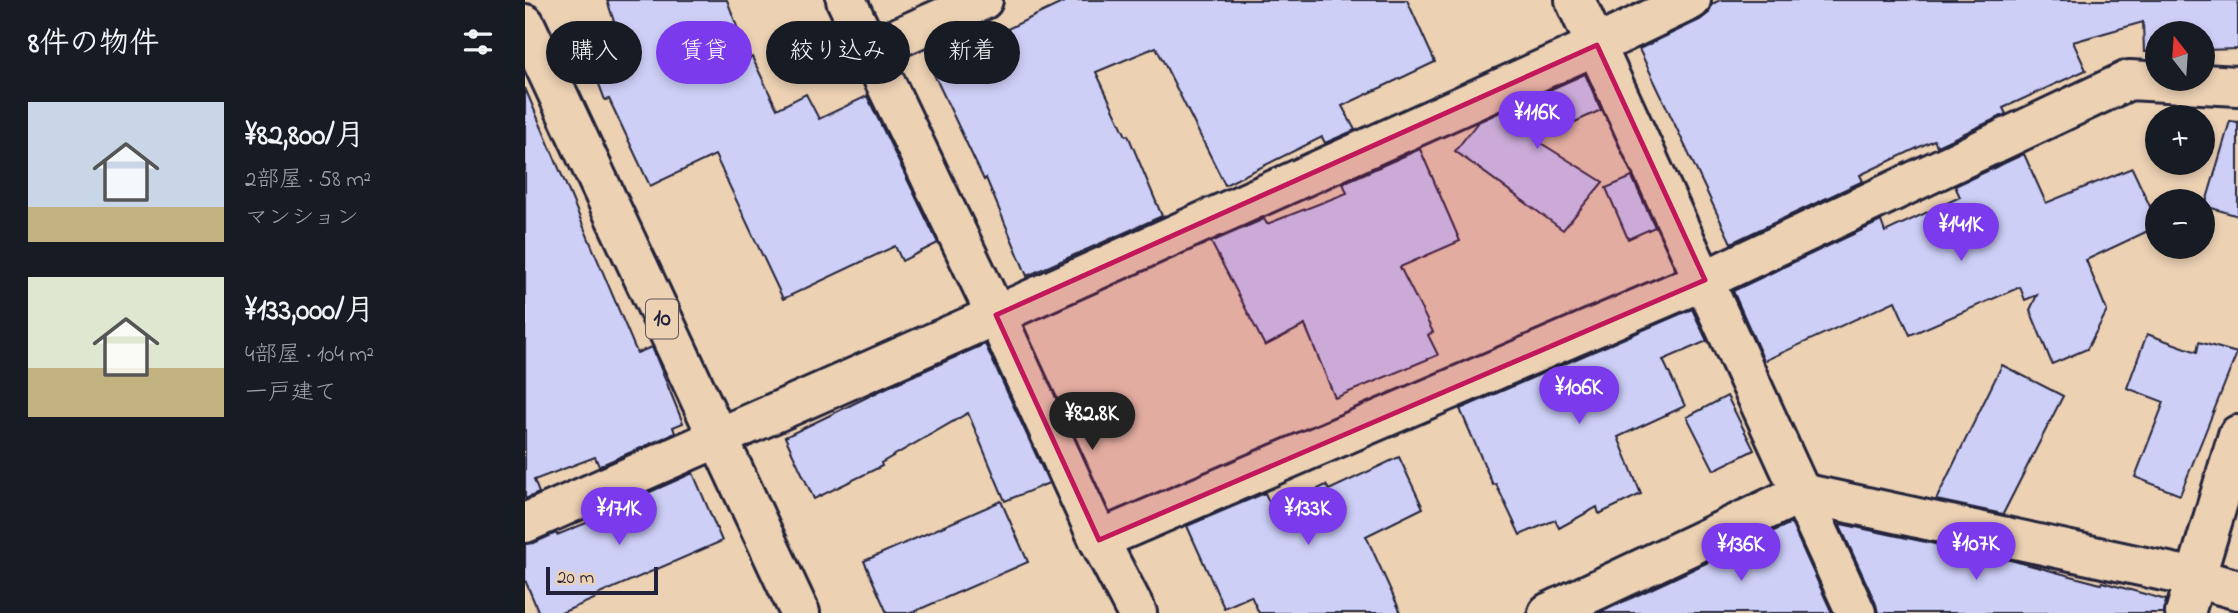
<!DOCTYPE html>
<html lang="ja">
<head>
<meta charset="utf-8">
<style>
	:root { --surface:#171b24; --page:#20242c; --text:#f1f3f6; --muted:#9ea1a6; --accent:#7c3aed }
	body { margin:0; font-family:"Indie Flower","Klee One",sans-serif; background:var(--page); color:var(--text); height:100vh; display:flex; flex-direction:column; font-size:26px; white-space:nowrap }
	* { box-sizing:border-box; margin:0 }
	p { font-size:23px; color:var(--muted) }
	.icon { flex:none; width:38px; height:38px; fill:none; stroke:currentColor; stroke-width:2; stroke-linecap:round; stroke-linejoin:round }
	.map { position:relative; flex:1; overflow:hidden }
	.drawer { display:flex; flex-direction:column; background:var(--surface); width:525px }
	.drawer>* { flex:none }
	.banner { position:absolute; left:21px; top:21px; width:665px; height:63px; display:flex; gap:14px }
	.needle { width:46px; rotate:343deg }
	.buttons { position:absolute; left:1620px; top:21px; display:grid; gap:14px }
	.buttons a { display:grid; place-items:center; width:70px; height:70px; border-radius:50%; background:var(--surface); box-shadow:0 4px 10px #0003; font-size:35px }
	.scale { position:absolute; left:21px; bottom:18px; width:112px; box-sizing:border-box; padding-left:7px; border:4px solid #22223b; border-top:0; font-size:19px; line-height:24px; white-space:nowrap; color:#22223b; -webkit-text-stroke:5px #ecd1b3; paint-order:stroke }
	.price { position:absolute; translate:-50% -60px; padding:0 16px; border-radius:24px; background:var(--accent); color:#fff; font-size:23px; line-height:46px; filter:drop-shadow(0 2px 4px #0008) }
	.price::after { content:''; position:absolute; left:50%; top:42px; width:21px; height:16px; margin-left:-10px; background:inherit; clip-path:polygon(0 0,100% 0,50% 100%) }
	.price.selected { background:#222; color:#fff }
	ul { padding:0; list-style:none }
	li { display:flex; align-items:center; gap:21px; height:175px; padding:0 28px }
	li span { display:grid; place-items:center; flex:none; width:196px; height:140px; border-radius:0px; color:#555 }
	li>.icon { margin-inline-start:auto }
	span .icon { width:84px; height:84px; fill:#fffc; stroke-width:1 }
	li b { font-size:30px }
	h2 { display:flex; justify-content:space-between; align-items:center; height:84px; padding:0 28px; font-size:30px }
	.tag { padding:0 24px; border-radius:32px; background:var(--surface); box-shadow:0 4px 10px #0003; font-size:24px; line-height:63px }
	.tag.selected { background:var(--accent); color:#fff }
	main { display:flex; flex:1; min-height:0 }
	.map>svg:first-child { display:block }
</style>
</head>
<body>
<main>
<section class="drawer">
<h2>8件の物件<svg class="icon" aria-label="filters" viewBox="0 0 24 24"><path d="M4 7h16M4 17h16"/><circle cx="9" cy="7" r="2"/><circle cx="15" cy="17" r="2"/></svg></h2>
<ul>
<li><span style="background:linear-gradient(#c9d6e8 75%,#c2b280 0)"><svg class="icon" aria-label="home" viewBox="0 0 24 24"><path d="M3 11l9-7 9 7M6 9v11h12V9"/></svg></span><div><b>¥82,800/月</b><p>2部屋 · 58 m²</p><p>マンション</p></div></li>
<li><span style="background:linear-gradient(#dfe7d0 65%,#c2b280 0)"><svg class="icon" aria-label="home" viewBox="0 0 24 24"><path d="M3 11l9-7 9 7M6 9v11h12V9"/></svg></span><div><b>¥133,000/月</b><p>4部屋 · 104 m²</p><p>一戸建て</p></div></li>
</ul>
</section>
<div class="map">
<svg width="1713" height="613" viewBox="0 0 1713 613">
	<rect width="100%" height="100%" fill="#ecd1b3"/>
	<filter id="ink" filterUnits="userSpaceOnUse"><feTurbulence type="fractalNoise" baseFrequency=".0143" numOctaves="2"/><feDisplacementMap in="SourceGraphic" scale="14" xChannelSelector="R" yChannelSelector="G"/><feConvolveMatrix kernelMatrix="1 2 1 2 8 2 1 2 1" color-interpolation-filters="sRGB"/></filter>
	<g filter="url(#ink)">
		<!-- building -->
		<g fill="#cdcff7" stroke="#22223b" stroke-width="2">
			<polygon points="82,0 202,0 224,59 227,57 252,109 281,94 294,119 342,96 413,243 377,261 370,246 258,299 190,155 125,186 84,99 80,100 60,47 93,34"/>
			<polygon points="543,0 882,0 910,62 817,106 830,130 800,143 797,137 700,185 631,47 571,72 601,136 603,135 637,216 502,276 461,178 459,180 405,66"/>
			<polygon points="1195,0 1713,0 1713,49 1678,50 1678,33 1633,33 1633,52 1619,52 1618,22 1548,42 1561,70 1478,108 1481,114 1412,146 1409,140 1335,175 1338,181 1206,243 1114,49 1175,20 1184,13 1187,4"/>
			<polygon points="1060,74 1076,110 1011,140 1078,182 1038,230 930,151 953,122"/>
			<polygon points="0,88 112,353 127,347 158,423 148,427 150,433 74,466 70,457 9,480 14,493 0,499"/>
			<polygon points="1705,121 1713,122 1713,216 1680,206"/>
			<polygon points="895,149 935,241 875,267 908,332 903,335 913,355 810,398 780,325 740,346 686,242 739,219 742,224 822,193 818,183"/>
			<polygon points="1499,154 1521,203 1607,168 1630,217 1623,231 1561,260 1582,311 1562,349 1527,364 1505,310 1512,295 1500,300 1495,287 1385,335 1370,301 1239,361 1208,291 1356,221 1360,232 1435,197 1430,186"/>
			<polygon points="1107,177 1130,227 1103,239 1081,188"/>
			<polygon points="1167,309 1182,341 1138,360 1160,406 1093,437 1116,494 1074,514 1072,507 1034,528 1030,520 995,535 971,484 968,485 935,409"/>
			<polygon points="1622,334 1672,352 1674,342 1712,353 1655,495 1610,477 1639,402 1602,388"/>
			<polygon points="460,344 524,483 480,501 443,413 356,463 357,466 289,499 260,437 367,385"/>
			<polygon points="1477,365 1538,396 1478,514 1411,500"/>
			<polygon points="1202,396 1229,450 1189,470 1162,417"/>
			<polygon points="874,457 898,508 841,536 876,613 734,613 726,596 699,608 662,526 740,493 748,511 801,485 804,490"/>
			<polygon points="168,473 197,541 72,595 74,597 36,613 14,613 0,580 0,544 9,543 31,533 32,535 93,510 91,507"/>
			<polygon points="476,501 503,562 386,613 362,613 339,561"/>
			<polygon points="1266,523 1307,613 1074,613 1143,581"/>
			<polygon points="1316,524 1485,560 1576,584 1577,582 1641,600 1639,613 1353,613 1351,604 1315,526"/>
		</g>
		<g fill="none" stroke-linecap="round" stroke-linejoin="round">
			<!-- minor casing -->
			<g stroke="#22223b" stroke-width="44">
				<g id="minor">
					<polyline points="321,0 471,315 574,540 612,613"/>
					<polyline points="1050,0 1331,613"/>
					<polyline points="345,50 458,0"/>
					<polyline points="0,523 471,315 1072,45 1166,0"/>
					<polyline points="574,540 1180,280 1604,80 1713,86"/>
					<polyline points="1023,613 1277,493 1671,578 1713,590"/>
					<polyline points="1660,613 1713,435"/>
				</g>
			</g>
			<!-- highway casing -->
			<g stroke="#22223b" stroke-width="44">
				<polyline id="highway" points="0,24 275,613"/>
			</g>
			<!-- minor -->
			<use href="#minor" stroke="#ecd1b3" stroke-width="38"/>
			<!-- highway -->
			<use href="#highway" stroke="#ecd1b3" stroke-width="38"/>
		</g>
	</g>
	<!-- marked area -->
	<path fill="#c2185b" fill-opacity="0.2" stroke="#c2185b" stroke-width="5" stroke-linejoin="round" d="M1072,45L1180,280L574,540L471,315Z"/>
	<g text-anchor="middle" dominant-baseline="central" stroke-width="5" stroke-linejoin="round" paint-order="stroke">
		<!-- shield labels -->
		<rect fill="#ecd1b3" stroke="#5f565f" stroke-width="2" x="121" y="299.5" width="32" height="39" rx="5"/>
		<g font-size="23" font-weight="bold" fill="#22223b">
			<text x="137" y="319">10</text>
		</g>
	</g>
</svg>
<div class="buttons">
<a><svg class="needle" viewBox="-14 -14 28 28"><path d="M0-13l5 13h-10z" fill="#e53935"/><path d="M0 13l5-13h-10z" fill="#9ea1a6"/></svg></a>
<a>+</a>
<a>−</a>
</div>
<div class="scale">20 m</div>
<b class="price" style="left:1012px;top:151px">¥116K</b>
<b class="price" style="left:1436px;top:263px">¥141K</b>
<b class="price" style="left:1054px;top:426px">¥106K</b>
<b class="price selected" style="left:567px;top:452px">¥82.8K</b>
<b class="price" style="left:94px;top:547px">¥171K</b>
<b class="price" style="left:783px;top:547px">¥133K</b>
<b class="price" style="left:1451px;top:582px">¥107K</b>
<b class="price" style="left:1216px;top:583px">¥136K</b>
<div class="banner">
<a class="tag">購入</a>
<a class="tag selected">賃貸</a>
<a class="tag">絞り込み</a>
<a class="tag">新着</a>
</div>
</div>
</main>
</body>
</html>
